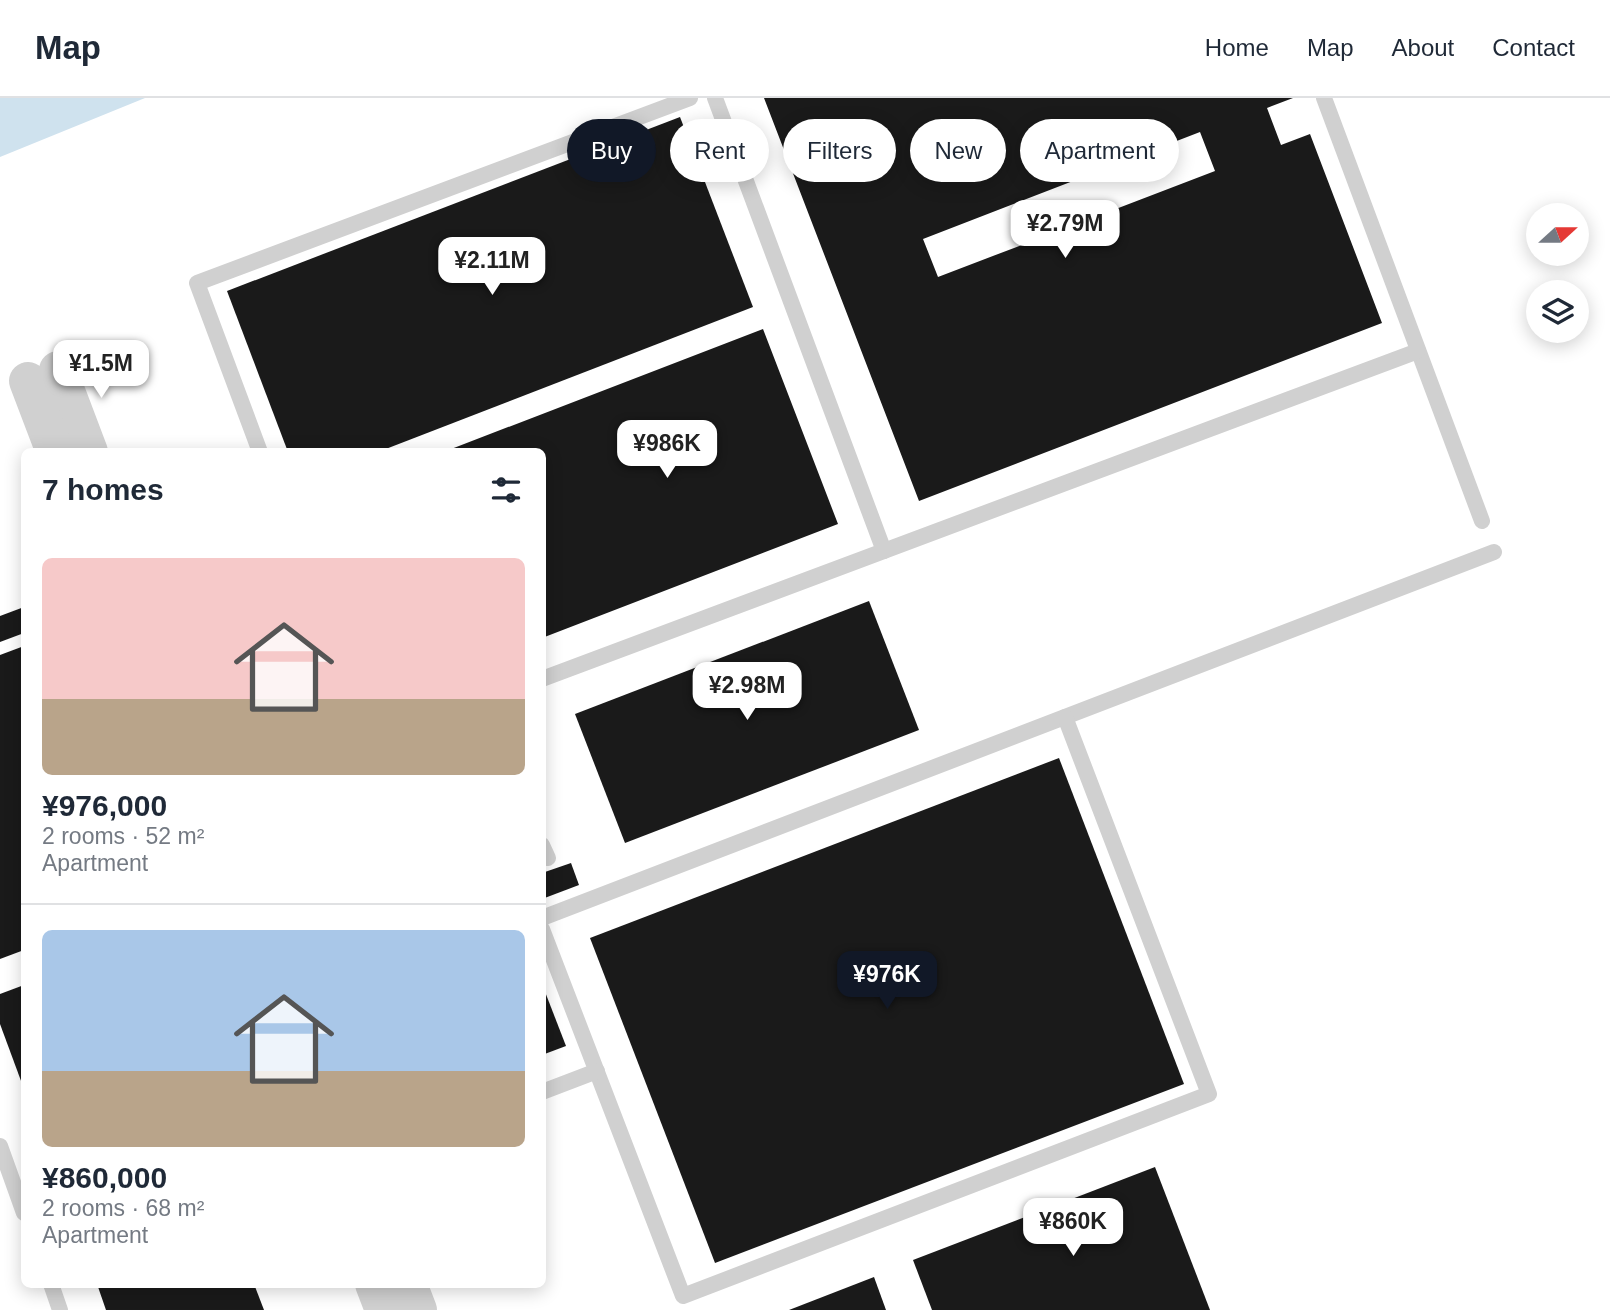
<!DOCTYPE html>
<html lang="en">
<head>
<meta charset="utf-8">
<style>
	:root { --surface:#fff; --page:#f2f2f3; --text:#1f2937; --muted:#747a83; --line:#e0e1e3; --accent:#111827 }
	body { margin:0; font-family:Helvetica,sans-serif; background:var(--page); color:var(--text); height:100vh; display:flex; flex-direction:column; font-size:26px; white-space:nowrap }
	* { box-sizing:border-box; margin:0 }
	p { font-size:23px; color:var(--muted) }
	.icon { flex:none; width:38px; height:38px; fill:none; stroke:currentColor; stroke-width:2; stroke-linecap:round; stroke-linejoin:round }
	.map { position:relative; flex:1; overflow:hidden }
	.sheet { position:absolute; left:21px; top:350px; width:525px; height:840px; display:flex; flex-direction:column; background:var(--surface); border-radius:10px; box-shadow:0 4px 18px #0003 }
	.sheet>* { flex:none }
	.banner { position:absolute; left:567px; top:21px; width:665px; height:63px; display:flex; gap:14px }
	.needle { width:46px; rotate:69deg }
	.tools { position:absolute; left:1526px; top:105px; display:grid; gap:14px }
	.tools a { display:grid; place-items:center; width:63px; height:63px; border-radius:50%; background:var(--surface); box-shadow:0 4px 18px #0003; font-size:35px }
	.price { position:absolute; translate:-50% -60px; padding:0 16px; border-radius:14px; background:#fff; color:#222; font-size:23px; line-height:46px; filter:drop-shadow(0 2px 4px #0008) }
	.price::after { content:''; position:absolute; left:50%; top:42px; width:21px; height:16px; margin-left:-10px; background:inherit; clip-path:polygon(0 0,100% 0,50% 100%) }
	.price.active { background:var(--accent); color:#fff }
	ul { padding:0; list-style:none }
	li { display:grid; align-content:center; gap:14px; height:371px; padding:0 21px }
	li+li { border-top:2px solid var(--line) }
	li span { display:grid; place-items:center; height:217px; border-radius:10px; color:#555 }
	li>.icon { margin-inline-start:auto }
	span .icon { width:126px; height:126px; fill:#fffc; stroke-width:1 }
	li b { font-size:30px }
	h2 { display:flex; justify-content:space-between; align-items:center; height:84px; padding:0 21px; font-size:30px }
	.tag { padding:0 24px; border-radius:32px; background:var(--surface); box-shadow:0 4px 18px #0003; font-size:24px; line-height:63px }
	.tag.active { background:var(--accent); color:#fff }
	header { display:flex; align-items:center; gap:42px; box-sizing:border-box; height:98px; padding:0 35px; background:var(--surface); border-bottom:2px solid var(--line) }
	header strong { font-size:33px }
	nav { display:flex; gap:38px; margin-inline-start:auto; font-size:24px }
	.map>svg:first-child { display:block }
</style>
</head>
<body>
<header>
<strong>Map</strong>
<nav><a>Home</a><a>Map</a><a>About</a><a>Contact</a></nav>
</header>
<div class="map">
<svg width="1610" height="1212" viewBox="0 0 1610 1212">
	<rect width="100%" height="100%" fill="#fff"/>
	<!-- water -->
	<polygon fill="#cfe2ee" points="0,0 145,0 0,59"/>
	<!-- building -->
	<g fill="#1a1a1a" fill-rule="evenodd">
		<path d="M764,0H1293L1267,10L1281,47L1310,36L1382,225L919,403ZM1200,34L1215,73L938,179L923,141Z"/>
		<polygon points="680,19 753,209 378,354 288,354 227,193"/>
		<polygon points="763,231 838,426 542,540 542,354 446,353"/>
		<polygon points="869,503 919,632 625,745 575,616"/>
		<polygon points="24,509 24,535 0,544 0,518"/>
		<polygon points="24,548 24,852 0,861 0,557"/>
		<polygon points="1059,660 1184,986 715,1165 590,840"/>
		<polygon points="571,765 579,787 542,801 542,775"/>
		<polygon points="542,886 566,948 542,957"/>
		<polygon points="24,887 24,991 0,926 0,896"/>
		<polygon points="1155,1069 1210,1212 932,1212 913,1162"/>
		<polygon points="874,1179 886,1212 789,1212"/>
		<polygon points="97,1186 254,1186 264,1212 106,1212"/>
	</g>
	<g fill="none" stroke-linecap="round" stroke-linejoin="round">
		<!-- service -->
		<g stroke="#d0d0d0" stroke-width="16">
			<polyline points="715,0 884,453"/>
			<polyline points="1324,0 1482,423"/>
			<polyline points="260,354 197,185 690,0"/>
			<polyline points="542,581 1418,253"/>
			<polyline points="542,747 548,760"/>
			<polyline points="542,820 1494,454"/>
			<polyline points="542,831 683,1198 1209,996 1065,619"/>
			<polyline points="542,994 597,973"/>
			<polyline points="0,1048 24,1115"/>
			<polyline points="51,1186 60,1212"/>
		</g>
		<!-- tertiary -->
		<g stroke="#d0d0d0" stroke-width="38">
			<polyline points="58,272 89,354"/>
			<polyline points="28,283 55,354"/>
			<polyline points="374,1186 384,1212"/>
			<polyline points="408,1186 418,1212"/>
		</g>
	</g>
</svg>
<div class="tools">
<a><svg class="needle" viewBox="-14 -14 28 28"><path d="M0-13l5 13h-10z" fill="#e53935"/><path d="M0 13l5-13h-10z" fill="#747a83"/></svg></a>
<a><svg class="icon" aria-label="layers" viewBox="0 0 24 24"><path d="M12 4l9 5-9 5-9-5zM3 14l9 5 9-5"/></svg></a>
</div>
<b class="price" style="left:1065px;top:162px">¥2.79M</b>
<b class="price" style="left:492px;top:199px">¥2.11M</b>
<b class="price" style="left:101px;top:302px">¥1.5M</b>
<b class="price" style="left:667px;top:382px">¥986K</b>
<b class="price" style="left:747px;top:624px">¥2.98M</b>
<b class="price active" style="left:887px;top:913px">¥976K</b>
<b class="price" style="left:1073px;top:1160px">¥860K</b>
<div class="banner">
<a class="tag active">Buy</a>
<a class="tag">Rent</a>
<a class="tag">Filters</a>
<a class="tag">New</a>
<a class="tag">Apartment</a>
</div>
<section class="sheet">
<h2>7 homes<svg class="icon" aria-label="filters" viewBox="0 0 24 24"><path d="M4 7h16M4 17h16"/><circle cx="9" cy="7" r="2"/><circle cx="15" cy="17" r="2"/></svg></h2>
<ul>
<li><span style="background:linear-gradient(#f6c9c9 65%,#b9a48a 0)"><svg class="icon" aria-label="home" viewBox="0 0 24 24"><path d="M3 11l9-7 9 7M6 9v11h12V9"/></svg></span><div><b>¥976,000</b><p>2 rooms · 52 m²</p><p>Apartment</p></div></li>
<li><span style="background:linear-gradient(#a9c7e8 65%,#b9a48a 0)"><svg class="icon" aria-label="home" viewBox="0 0 24 24"><path d="M3 11l9-7 9 7M6 9v11h12V9"/></svg></span><div><b>¥860,000</b><p>2 rooms · 68 m²</p><p>Apartment</p></div></li>
</ul>
</section>
</div>
</body>
</html>
